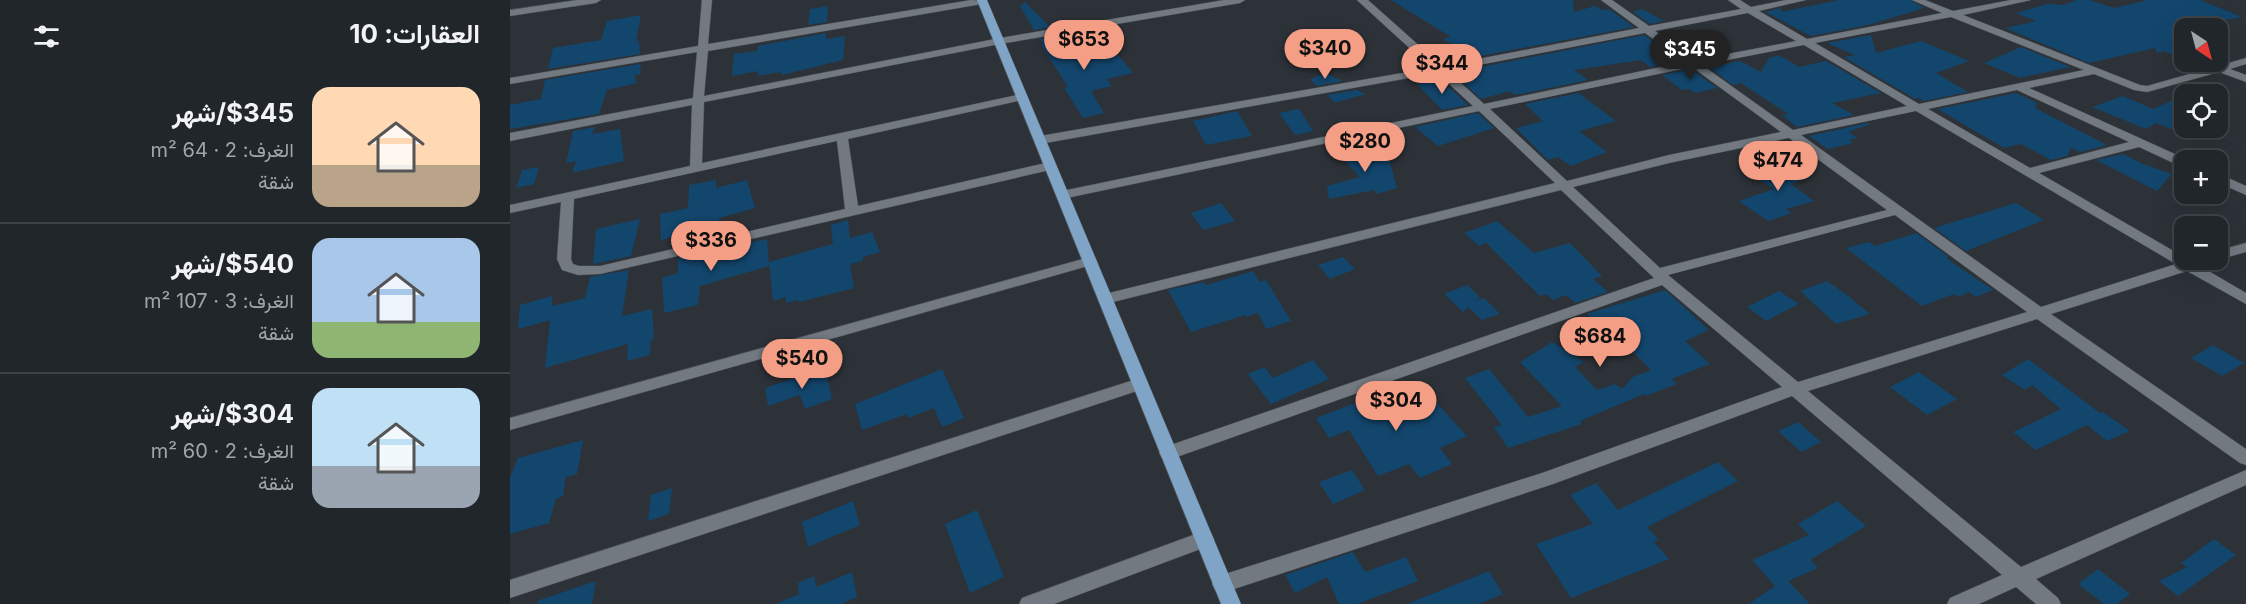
<!DOCTYPE html>
<html lang="ar">
<head>
<meta charset="utf-8">
<style>
	:root { --surface:#21262a; --page:#292e32; --text:#f1f3f6; --muted:#a2a5a8; --line:#3e4347; --accent:#f49e86 }
	body { margin:0; font-family:Inter,Vazirmatn,sans-serif; background:var(--page); color:var(--text); direction:rtl; height:100vh; display:flex; flex-direction:column; font-size:22px; white-space:nowrap }
	* { box-sizing:border-box; margin:0 }
	p { font-size:20px; color:var(--muted) }
	.icon { flex:none; width:33px; height:33px; fill:none; stroke:currentColor; stroke-width:2; stroke-linecap:round; stroke-linejoin:round }
	.map { position:relative; flex:1; overflow:hidden; direction:ltr }
	.sheet { display:flex; flex-direction:column; background:var(--surface); width:510px }
	.sheet>* { flex:none }
	.needle { width:39px; rotate:144deg }
	.controls { position:absolute; left:1664px; top:18px; display:grid; gap:12px }
	.controls a { display:grid; place-items:center; width:54px; height:54px; border-radius:12px; background:var(--surface); box-shadow:0 6px 24px #0002,0 0 0 2px var(--line); font-size:30px }
	.price { position:absolute; translate:-50% -51px; padding:0 14px; border-radius:21px; background:var(--accent); color:#111; font-size:20px; line-height:39px; filter:drop-shadow(0 2px 3px #0008) }
	.price::after { content:''; position:absolute; left:50%; top:36px; width:18px; height:14px; margin-left:-9px; background:inherit; clip-path:polygon(0 0,100% 0,50% 100%) }
	.price.on { background:#222; color:#fff }
	ul { padding:0; list-style:none }
	li { display:flex; align-items:center; gap:18px; height:150px; padding:0 30px }
	li+li { border-top:2px solid var(--line) }
	li span { display:grid; place-items:center; flex:none; width:168px; height:120px; border-radius:18px; color:#555 }
	li>.icon { margin-inline-start:auto }
	span .icon { width:72px; height:72px; fill:#fffc; stroke-width:1 }
	li b { font-size:26px }
	h2 { display:flex; justify-content:space-between; align-items:center; height:72px; padding:0 30px; font-size:26px }
	main { display:flex; flex:1; min-height:0 }
	.map>svg:first-child { display:block }
</style>
</head>
<body>
<main>
<div class="map">
<svg width="1736" height="604" viewBox="0 0 1736 604">
	<rect width="100%" height="100%" fill="#2c3238"/>
	<!-- building -->
	<g fill="#13466d">
		<polygon points="881,0 1063,0 1064,12 1085,6 1093,10 1099,9 1124,27 949,60 937,51 948,48 933,39 941,37"/>
		<polygon points="1329,0 1400,0 1414,8 1358,25 1301,36 1255,12 1271,8 1271,12"/>
		<polygon points="1566,0 1579,0 1605,8 1637,0 1690,0 1732,17 1666,28 1674,31 1674,58 1653,51 1647,53 1645,48 1579,63 1495,28 1526,21 1506,13 1537,4 1554,5"/>
		<polygon points="515,2 540,27 524,30 510,6"/>
		<polygon points="318,6 317,22 298,25 300,9"/>
		<polygon points="1132,9 1154,21 1140,24 1123,12"/>
		<polygon points="131,15 126,41 129,41 130,54 38,69 43,48 91,40 97,21"/>
		<polygon points="316,33 316,39 335,36 333,60 272,75 271,72 248,76 248,71 222,76 224,54 247,51 248,46"/>
		<polygon points="1134,35 1170,61 1140,67 1131,60 1064,70 1078,80 1005,95 1000,91 971,99 946,76 949,75 946,72"/>
		<polygon points="1361,35 1366,53 1411,41 1459,61 1426,73 1458,92 1414,101 1409,98 1405,99 1334,57 1345,55 1317,43"/>
		<polygon points="549,36 560,48 587,42 597,57 608,55 623,73 597,79 602,86 581,91 594,113 573,118 554,88 558,87 531,45 533,44 530,39"/>
		<polygon points="1511,47 1560,67 1510,78 1474,63"/>
		<polygon points="1269,55 1289,67 1316,61 1371,93 1322,103 1344,115 1287,127 1272,115 1278,114 1231,83 1223,85 1199,67 1230,61 1251,72 1259,58"/>
		<polygon points="130,64 131,74 124,75 127,83 97,90 89,114 0,129 0,105 31,99 35,80"/>
		<polygon points="1181,69 1207,88 1185,93 1180,89 1172,90 1152,75"/>
		<polygon points="816,73 832,81 807,86 800,79"/>
		<polygon points="930,79 958,105 932,110 907,84"/>
		<polygon points="847,90 856,94 828,102 824,102 817,95"/>
		<polygon points="1074,92 1068,93 1106,121 1069,131 1097,152 1061,166 1048,157 1038,160 1006,128 1033,121 1015,104"/>
		<polygon points="1506,93 1527,103 1525,108 1597,145 1570,152 1561,148 1557,156 1541,160 1511,144 1494,148 1428,109"/>
		<polygon points="1674,95 1674,134 1646,123 1636,129 1582,107 1613,96 1643,109"/>
		<polygon points="789,109 803,131 785,135 769,113"/>
		<polygon points="727,111 742,136 696,145 683,121"/>
		<polygon points="968,113 984,128 928,146 905,127"/>
		<polygon points="1358,123 1361,124 1338,132 1348,138 1339,140 1343,143 1318,149 1299,136"/>
		<polygon points="85,127 82,134 110,129 114,161 62,173 66,161 56,163 63,131"/>
		<polygon points="860,143 870,154 877,152 887,188 867,194 864,190 819,199 817,186 850,177 827,152"/>
		<polygon points="1613,154 1633,164 1662,174 1647,191 1586,160"/>
		<polygon points="1277,163 1300,177 1281,184 1304,201 1276,209 1282,213 1258,221 1229,201 1264,189 1241,174"/>
		<polygon points="29,167 24,184 6,188 12,170"/>
		<polygon points="206,180 206,188 237,180 245,208 209,218 211,236 167,246 166,236 151,240 150,214 178,208 179,185"/>
		<polygon points="711,203 725,221 693,230 681,213"/>
		<polygon points="1506,203 1534,220 1456,251 1424,228"/>
		<polygon points="130,219 121,256 83,264 86,229"/>
		<polygon points="338,220 340,238 362,232 370,252 353,257 353,261 340,264 344,288 289,302 289,300 276,303 276,297 263,301 259,262 323,244 321,225"/>
		<polygon points="987,221 1024,253 1060,243 1092,276 1083,279 1098,292 1065,303 1056,295 1043,300 1036,294 1030,296 976,243 969,246 954,233"/>
		<polygon points="1406,233 1439,257 1436,258 1483,290 1466,297 1459,292 1449,297 1444,294 1412,306 1336,248 1359,242 1365,246"/>
		<polygon points="257,239 259,266 190,286 188,305 154,313 152,278 168,273 168,258"/>
		<polygon points="833,257 845,269 820,279 808,265"/>
		<polygon points="119,270 112,316 142,309 144,339 141,340 140,355 117,361 118,344 35,368 40,320 8,329 10,305 42,296 42,306 75,298 80,277"/>
		<polygon points="743,271 750,282 756,280 781,321 756,329 748,313 736,317 735,315 681,332 658,290 694,282 696,285"/>
		<polygon points="1317,281 1337,295 1360,314 1326,324 1290,291"/>
		<polygon points="957,285 970,297 965,301 974,298 990,314 972,320 958,307 953,312 934,294"/>
		<polygon points="1155,290 1199,330 1175,341 1200,364 1161,379 1167,384 1136,396 1134,394 1070,421 1072,424 998,448 984,427 992,425 955,378 979,369 1018,417 1052,406 1010,362 1042,342 1074,362 1065,367 1087,390 1105,384 1112,389 1123,377 1141,370 1113,342 1095,351 1080,336 1094,329 1077,314"/>
		<polygon points="1269,291 1289,304 1256,321 1237,307"/>
		<polygon points="1703,345 1734,363 1712,376 1681,358"/>
		<polygon points="1518,359 1590,413 1593,412 1620,431 1597,441 1577,425 1526,450 1503,432 1551,409 1522,385 1515,390 1492,375"/>
		<polygon points="803,360 819,379 761,404 738,374 754,367 763,378"/>
		<polygon points="315,368 322,399 295,409 290,395 258,406 255,388"/>
		<polygon points="432,369 454,418 432,427 424,408 398,418 397,414 352,430 345,404"/>
		<polygon points="1409,372 1447,399 1417,415 1380,387"/>
		<polygon points="866,389 877,403 895,396 903,406 923,399 957,436 930,448 942,464 910,478 899,464 868,476 839,430 819,438 806,418 848,402 844,397"/>
		<polygon points="1288,422 1311,442 1291,452 1268,431"/>
		<polygon points="73,440 67,474 56,477 53,496 46,499 39,523 0,534 0,477 8,458"/>
		<polygon points="1208,462 1228,481 1137,527 1149,540 1144,542 1159,559 1061,598 1026,544 1083,524 1060,495 1086,483 1108,510"/>
		<polygon points="842,470 855,490 823,504 809,482"/>
		<polygon points="162,488 159,514 138,521 141,495"/>
		<polygon points="343,501 350,525 298,547 292,522"/>
		<polygon points="1327,501 1356,526 1300,560 1308,568 1278,581 1300,604 1239,604 1265,586 1242,560 1299,535 1288,524"/>
		<polygon points="467,510 494,577 460,593 435,524"/>
		<polygon points="1704,539 1726,555 1668,596 1649,581 1677,567 1671,563"/>
		<polygon points="843,552 855,572 896,557 908,581 847,604 829,604 817,577 785,593 775,575"/>
		<polygon points="1588,569 1620,594 1607,604 1594,604 1568,584"/>
		<polygon points="979,571 993,594 969,604 897,604"/>
		<polygon points="342,572 347,597 331,604 265,604 289,594 288,583 304,576 306,587"/>
		<polygon points="86,581 82,604 28,604 27,601"/>
	</g>
	<g fill="none" stroke-linecap="round" stroke-linejoin="round">
		<!-- minor casing -->
		<g stroke="#4a4f54" stroke-width="1">
			<g id="minor">
				<polygon points="67,0 91,0 86,3 0,16 0,10"/>
				<path d="M192,0H202L198,44L461,0L477,1L472,4L198,51L194,96L490,38L714,0H735L730,3L490,44L194,102L192,163L512,94L518,97L512,100L338,139L348,206L540,162L546,166L540,170L90,274L68,275L52,270L47,259L51,202L0,213V205L180,166L182,105L0,141V133L183,98L187,52L0,84V78L188,46ZM327,141L335,209L90,266H69L63,264L61,259L64,199Z"/>
				<path d="M847,0H858L932,66L1129,28L1091,0H1102L1139,26L1231,9L1218,0H1230L1241,7L1276,0H1296L1249,11L1297,39L1432,13L1402,0H1415L1443,11L1501,0H1521L1453,15L1630,85L1637,86L1736,58V64L1720,69L1736,75V82L1709,72L1637,92L1624,90L1584,74L1519,88L1678,160H1674V167L1670,166L1629,147L1529,173L1674,257V260H1702L1700,263L1690,266L1736,293V304L1677,271L1541,314L1736,449V465L1730,463L1527,319L1298,391L1511,567L1736,470V485L1526,579L1548,598L1551,604H1526L1506,587L1469,604H1437L1440,598L1492,575L1282,396L1043,484L712,593L705,590L702,584L705,578L712,575L1032,473L1272,387L1152,285L664,458L658,460L652,458L649,453L652,448L1144,278L1051,190L595,304L590,302L588,299L590,296L595,294L1045,183L969,111L552,199L546,195L552,191L963,106L927,73L530,144L524,140L530,136L921,68ZM1238,13L1286,41L1186,60L1145,31ZM1441,17L1574,70L1409,104L1305,43ZM1135,33L1175,62L974,104L938,71ZM1294,45L1397,106L1283,130L1192,65ZM1182,67L1271,132L1159,155L1057,181L980,109ZM1507,90L1619,142L1520,168L1418,109ZM1406,111L1666,264L1531,307L1291,135ZM1279,138L1377,210L1150,268L1063,187L1159,163ZM1385,215L1517,312L1288,382L1158,275Z"/>
				<polygon points="1707,173 1736,186 1736,195 1707,182"/>
				<polygon points="1736,243 1736,252 1707,260 1704,260 1707,260 1707,251"/>
				<polygon points="580,257 585,258 587,261 585,264 0,430 0,418"/>
				<polygon points="630,378 636,380 638,384 636,388 0,598 0,580"/>
				<polygon points="694,531 701,533 704,539 701,545 544,604 509,604 512,598"/>
			</g>
		</g>
		<!-- primary casing -->
		<g stroke="#4a4f54" stroke-width="1">
			<polygon id="primary" points="467,0 477,0 731,604 711,604"/>
		</g>
		<!-- minor -->
		<use href="#minor" fill="#727980" fill-rule="evenodd"/>
		<!-- primary -->
		<use href="#primary" fill="#7fa4c6" fill-rule="evenodd"/>
	</g>
</svg>
<div class="controls">
<a><svg class="needle" viewBox="-14 -14 28 28"><path d="M0-13l5 13h-10z" fill="#e53935"/><path d="M0 13l5-13h-10z" fill="#a2a5a8"/></svg></a>
<a><svg class="icon" aria-label="locate" viewBox="0 0 24 24"><circle cx="12" cy="12" r="6"/><path d="M12 2v4M12 18v4M2 12h4M18 12h4"/></svg></a>
<a>+</a>
<a>−</a>
</div>
<b class="price" style="left:574px;top:71px">$653</b>
<b class="price" style="left:815px;top:80px">$340</b>
<b class="price on" style="left:1180px;top:81px">$345</b>
<b class="price" style="left:932px;top:95px">$344</b>
<b class="price" style="left:855px;top:173px">$280</b>
<b class="price" style="left:1268px;top:192px">$474</b>
<b class="price" style="left:201px;top:272px">$336</b>
<b class="price" style="left:1090px;top:368px">$684</b>
<b class="price" style="left:292px;top:390px">$540</b>
<b class="price" style="left:886px;top:432px">$304</b>
</div>
<section class="sheet">
<h2>العقارات: 10<svg class="icon" aria-label="filters" viewBox="0 0 24 24"><path d="M4 7h16M4 17h16"/><circle cx="9" cy="7" r="2"/><circle cx="15" cy="17" r="2"/></svg></h2>
<ul>
<li><span style="background:linear-gradient(#ffd9b3 65%,#b9a48a 0)"><svg class="icon" aria-label="home" viewBox="0 0 24 24"><path d="M3 11l9-7 9 7M6 9v11h12V9"/></svg></span><div><b>$345/شهر</b><p>الغرف: 2 · 64 m²</p><p>شقة</p></div></li>
<li><span style="background:linear-gradient(#a9c7e8 70%,#8fb573 0)"><svg class="icon" aria-label="home" viewBox="0 0 24 24"><path d="M3 11l9-7 9 7M6 9v11h12V9"/></svg></span><div><b>$540/شهر</b><p>الغرف: 3 · 107 m²</p><p>شقة</p></div></li>
<li><span style="background:linear-gradient(#bfe0f5 65%,#9aa5b1 0)"><svg class="icon" aria-label="home" viewBox="0 0 24 24"><path d="M3 11l9-7 9 7M6 9v11h12V9"/></svg></span><div><b>$304/شهر</b><p>الغرف: 2 · 60 m²</p><p>شقة</p></div></li>
</ul>
</section>
</main>
</body>
</html>
